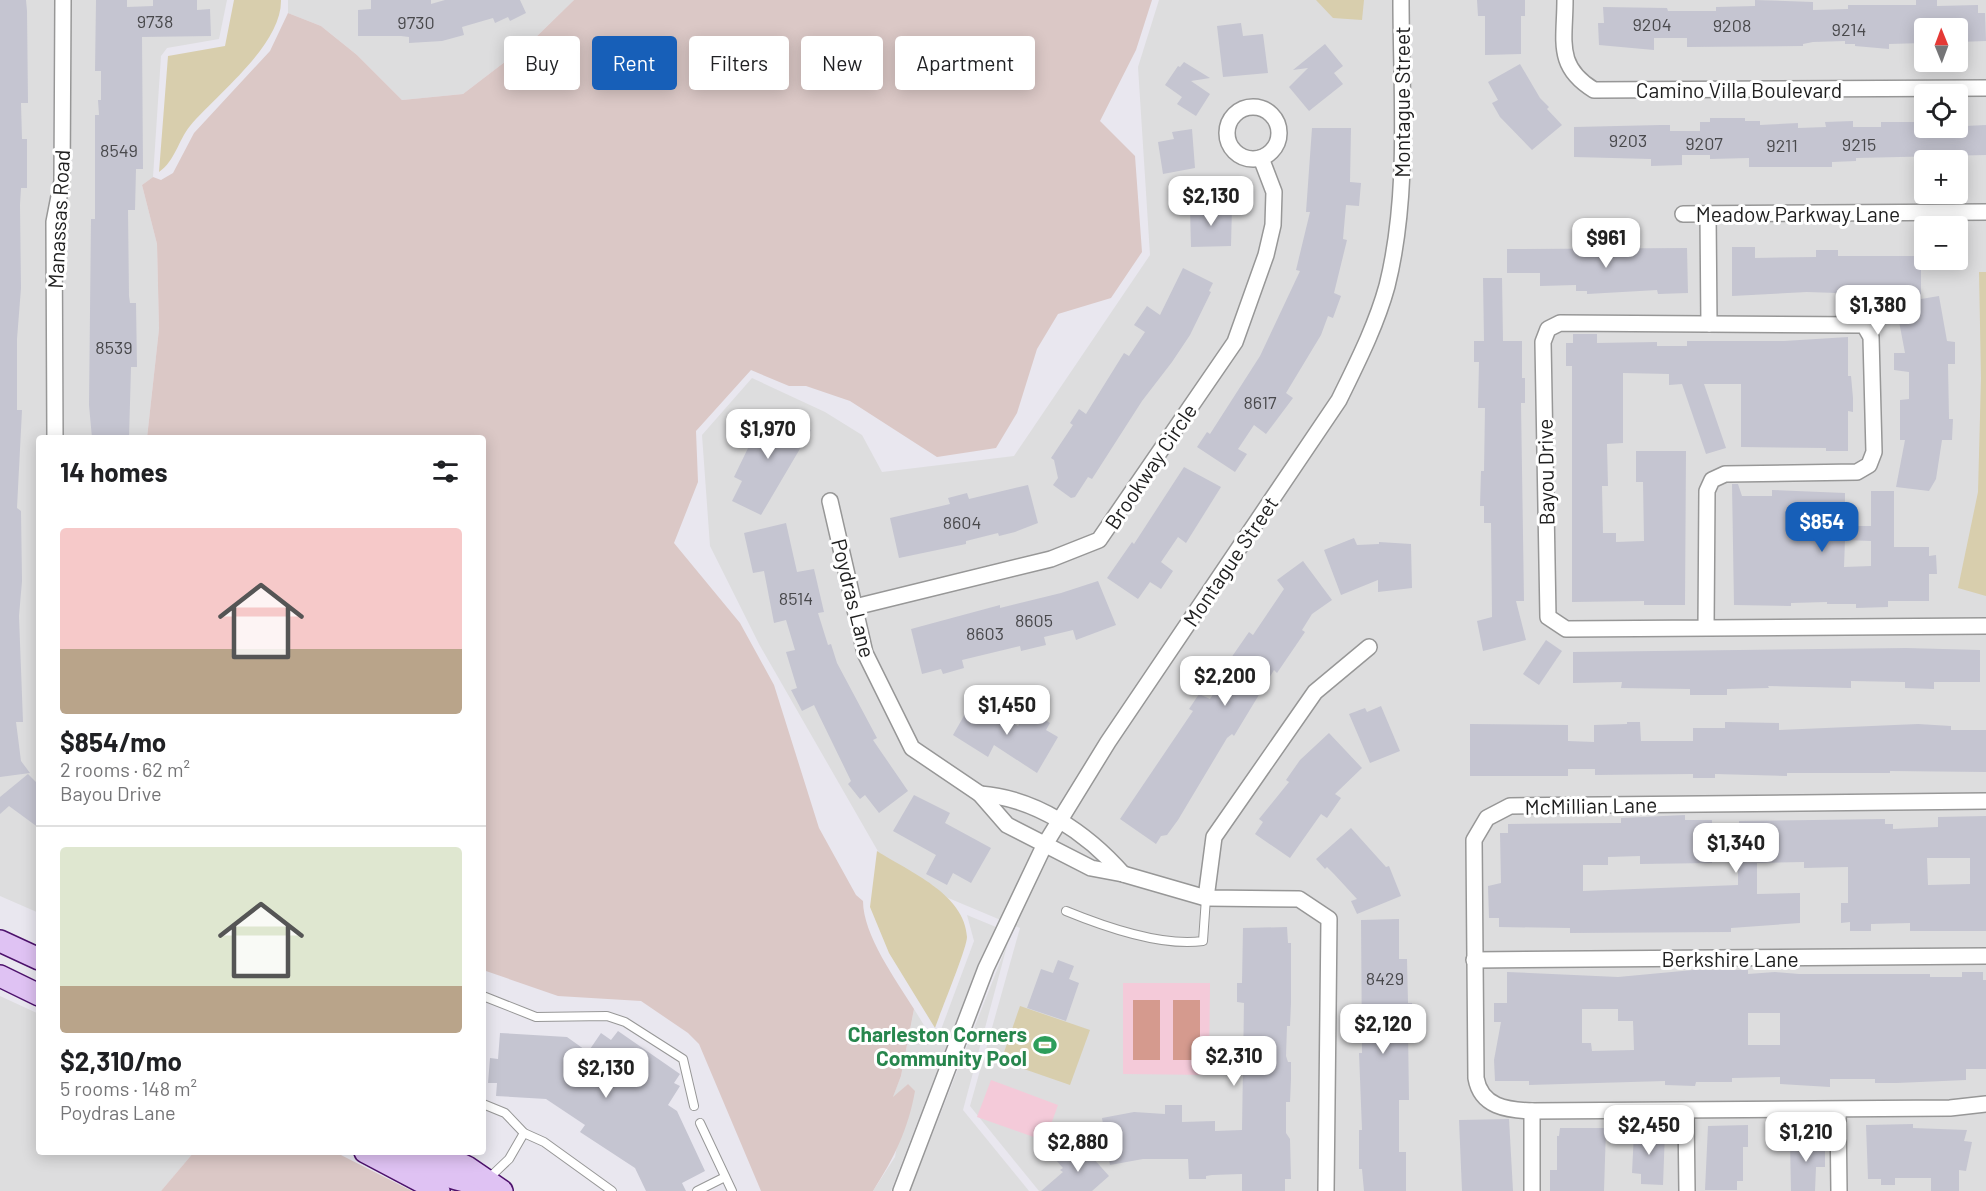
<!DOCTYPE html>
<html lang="en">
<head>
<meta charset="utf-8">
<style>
	:root { --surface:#fff; --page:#f2f2f2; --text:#202124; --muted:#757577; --line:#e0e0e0; --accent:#175fb8 }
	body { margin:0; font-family:Barlow,sans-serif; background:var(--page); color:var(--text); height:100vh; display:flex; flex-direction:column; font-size:22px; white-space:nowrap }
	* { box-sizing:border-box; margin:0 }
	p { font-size:20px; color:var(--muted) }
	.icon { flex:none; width:33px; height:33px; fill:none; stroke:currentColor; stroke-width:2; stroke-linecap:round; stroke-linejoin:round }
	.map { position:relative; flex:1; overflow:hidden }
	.drawer { position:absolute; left:36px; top:435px; width:450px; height:720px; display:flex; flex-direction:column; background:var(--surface); border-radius:6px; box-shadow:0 3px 15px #0003 }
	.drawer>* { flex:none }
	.guide { position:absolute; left:504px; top:36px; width:570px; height:54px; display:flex; gap:12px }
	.needle { width:39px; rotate:359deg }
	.controls { position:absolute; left:1914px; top:18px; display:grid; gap:12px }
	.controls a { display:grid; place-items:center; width:54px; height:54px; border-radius:6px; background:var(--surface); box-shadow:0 3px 15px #0003; font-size:30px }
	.price { position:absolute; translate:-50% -51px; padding:0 14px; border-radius:12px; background:#fff; color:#222; font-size:20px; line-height:39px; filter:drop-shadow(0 2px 3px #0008) }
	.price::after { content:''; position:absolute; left:50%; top:36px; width:18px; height:14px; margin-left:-9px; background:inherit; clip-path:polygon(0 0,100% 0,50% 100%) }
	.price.active { background:var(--accent); color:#fff }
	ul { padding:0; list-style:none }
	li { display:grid; align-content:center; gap:12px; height:318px; padding:0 24px }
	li+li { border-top:2px solid var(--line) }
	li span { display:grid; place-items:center; height:186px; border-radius:6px; color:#555 }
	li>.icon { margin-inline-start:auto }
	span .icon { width:108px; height:108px; fill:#fffc; stroke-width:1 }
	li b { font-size:26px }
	h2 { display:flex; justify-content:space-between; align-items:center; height:72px; padding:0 24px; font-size:26px }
	.pill { padding:0 21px; border-radius:6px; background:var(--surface); box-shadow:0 3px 15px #0003; font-size:21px; line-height:54px }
	.pill.active { background:var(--accent); color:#fff }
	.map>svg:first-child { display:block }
</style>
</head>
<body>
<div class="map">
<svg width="1986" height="1191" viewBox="0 0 1986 1191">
	<rect width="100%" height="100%" fill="#e9e7ef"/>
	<!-- residential -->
	<g fill="#ddddde" fill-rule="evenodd">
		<polygon points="0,0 54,0 53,180 46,222 47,438 39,438 39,913 0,896"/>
		<polygon points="71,0 227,0 219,39 167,48 161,56 153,177 142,185 157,244 159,329 147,438 64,438 63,223 71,181"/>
		<polygon points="288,0 574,0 532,41 463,94 402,100 357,55 321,26 288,13"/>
		<path d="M1159,0H1986V1191H1039L970,1106L1020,928L891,874L759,644L710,546L702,435L752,378L825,412L862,435L882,472L1014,456L1150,255L1138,67ZM1924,28H1958V62H1924ZM1924,94H1958V128H1924ZM1924,160H1958V194H1924ZM1924,226H1958V260H1924Z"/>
		<polygon points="967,915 996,927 978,964 891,1191 873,1191 895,1157 908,1084 892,1099 901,1076 914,1009 930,1035 939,1035 974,941"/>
		<polygon points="1008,942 963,1110 1029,1191 910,1191"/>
		<polygon points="0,996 39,1014 39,1152 194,1152 161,1191 0,1191"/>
	</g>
	<!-- wetland -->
	<g fill="#dbc8c6">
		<path d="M574,0H1152L1136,50L1100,121L1135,156L1142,252L1111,298L1058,314L1037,349L1017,413L996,448L937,457L850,401L806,386H789L751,370L696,431L698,482L674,543L740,623L774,685L819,828L856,895L863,901C863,935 896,980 914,1009L901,1076L893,1097L908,1084L915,1091C908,1130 894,1158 873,1191H761L699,1044L688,1033L641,1001L558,996L483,970V438H147L159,329L157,244L142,185L153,177L161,180L173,173L194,133L270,51L288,13L321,26L357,55L402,100L463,94L532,41Z"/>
		<polygon points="194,1152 335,1152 412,1191 161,1191"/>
	</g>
	<!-- park -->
	<g fill="#f4cad9">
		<polygon points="1123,983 1210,983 1209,1075 1123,1074"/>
		<polygon points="991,1080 1058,1105 1045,1141 977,1117"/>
	</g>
	<!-- pitch -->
	<g fill="#d59a8e">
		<rect x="1133" y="1000" width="27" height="60"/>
		<rect x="1173" y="1000" width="27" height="60"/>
	</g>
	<!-- water -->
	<g fill="#d8cead">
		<path d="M234,0H281C282,45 217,94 190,126C178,141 175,161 159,172L168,56L225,46Z"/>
		<polygon points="1316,0 1364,0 1362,20 1333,18"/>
		<polygon points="1979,272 1986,272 1986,596 1958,588 1978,492 1981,378"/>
		<path d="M877,851C908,871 965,894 967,937C967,948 940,1013 935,1028L889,953L870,907Z"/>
		<polygon points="1020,1006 1090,1030 1070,1085 1001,1061"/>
	</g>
	<!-- building -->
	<g fill="#c5c5d1" fill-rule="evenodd">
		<polygon points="0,0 26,0 27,11 28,103 21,103 22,139 27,139 27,188 21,188 20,205 21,288 17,339 17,410 22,410 17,508 21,511 22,581 19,616 23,722 16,722 21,761 30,773 0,777"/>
		<polygon points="96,0 127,0 127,7 153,6 153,0 197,0 197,10 210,9 211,36 142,37 143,169 136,169 135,210 128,210 129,296 130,303 136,303 137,367 131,367 129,438 92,438 89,405 91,219 95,219 95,115 99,115 98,100 101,100 101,71 95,71"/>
		<polygon points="371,0 431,0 431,4 445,0 520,0 526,13 510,21 508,17 495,23 493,18 462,27 464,35 442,41 409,43 409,37 401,36 358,36 358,10 371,9"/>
		<polygon points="1477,0 1525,0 1525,16 1521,16 1521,54 1485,55 1485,16 1478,16"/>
		<polygon points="1755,0 1813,2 1813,10 1848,9 1848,5 1916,5 1916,0 1937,0 1937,6 1978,5 1978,13 1985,13 1986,41 1958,42 1958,28 1924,28 1924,43 1889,44 1889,49 1855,46 1855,44 1845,44 1845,41 1813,42 1803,44 1803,46 1687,47 1687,38 1654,38 1654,50 1599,45 1598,23 1604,23 1603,7 1667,8 1668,11 1716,11 1716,7 1755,6"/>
		<polygon points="1241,23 1243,36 1263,34 1268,73 1223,77 1217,26"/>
		<polygon points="1325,44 1343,66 1334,73 1343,84 1309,111 1289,87 1308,68 1293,70"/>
		<polygon points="1184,62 1210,78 1191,81 1210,94 1196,116 1177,104 1182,97 1165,85 1178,66 1180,67"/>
		<polygon points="1520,64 1540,98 1549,107 1547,109 1562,125 1532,150 1500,117 1492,103 1498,100 1488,82"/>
		<polygon points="1710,118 1745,118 1745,121 1760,121 1760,125 1798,123 1798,128 1826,127 1825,122 1853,121 1853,127 1881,127 1881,122 1924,122 1924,128 1986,125 1986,155 1856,158 1856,161 1832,162 1832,167 1749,167 1749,158 1710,159 1710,155 1682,155 1682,165 1651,166 1651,159 1574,157 1574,127 1661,125 1670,125 1670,131 1700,131 1700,122 1710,122"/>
		<polygon points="1312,128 1351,128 1350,182 1361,183 1359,206 1346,205 1343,239 1347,240 1334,293 1341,296 1333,318 1328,316 1321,335 1286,393 1293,398 1266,434 1254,425 1238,449 1247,454 1235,472 1197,447 1207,432 1210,434 1260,356 1300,271 1296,270 1310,212 1306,212"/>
		<polygon points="1192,129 1195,168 1163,174 1158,142 1174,139 1172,132"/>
		<polygon points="1232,206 1231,246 1191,247 1190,208"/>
		<polygon points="1732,247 1755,247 1755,258 1816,257 1816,250 1838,250 1838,256 1921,256 1921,299 1939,296 1947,341 1955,342 1955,364 1948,364 1949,419 1953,419 1952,440 1942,440 1936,479 1929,491 1896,487 1905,440 1900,440 1900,400 1909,399 1909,372 1894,370 1894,353 1905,353 1894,295 1807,292 1732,296"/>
		<polygon points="1687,248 1688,293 1658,294 1657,290 1587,294 1587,291 1576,291 1576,285 1540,286 1540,273 1507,273 1507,249"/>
		<polygon points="1183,268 1213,283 1209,291 1211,292 1190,335 1172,362 1142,401 1092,479 1088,477 1075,497 1071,498 1053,485 1058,478 1054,460 1051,458 1073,425 1070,423 1079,409 1086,414 1124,353 1129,356 1145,332 1134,325 1147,306 1160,315"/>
		<polygon points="1483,278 1502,278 1503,341 1522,341 1522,378 1525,378 1525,403 1521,403 1524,601 1516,601 1526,640 1483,651 1477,621 1492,617 1491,523 1484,523 1484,506 1480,506 1481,471 1484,471 1485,408 1478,408 1479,362 1474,362 1474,341 1484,341"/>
		<polygon points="1573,334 1597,334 1597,343 1657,342 1657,346 1687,346 1687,341 1784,341 1848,337 1848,376 1851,376 1853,398 1853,412 1848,411 1848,451 1826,451 1826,448 1741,447 1741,384 1704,384 1726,448 1706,454 1682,384 1669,385 1669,374 1623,373 1623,443 1607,444 1608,486 1602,486 1603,533 1616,533 1616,542 1644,541 1643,482 1636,482 1636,451 1686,451 1685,605 1644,605 1644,601 1572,602 1572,366 1566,366 1566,343 1573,343"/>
		<polygon points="778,410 811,430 761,515 732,501 742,481 734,477 750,444 744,441 756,420 768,427"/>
		<polygon points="1184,467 1221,487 1186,543 1178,537 1161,562 1173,571 1161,589 1150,582 1138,599 1107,578 1132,542 1134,544"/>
		<path d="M1732,484H1738L1742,496H1772V490L1845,493V526H1871V491H1894V547H1929V556L1936,555L1937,574H1929V601H1888V607L1856,608V604H1827V602L1791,603V606L1734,605ZM1845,540L1871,541V566L1844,567Z"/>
		<polygon points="1028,485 1038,523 1015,532 999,536 998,533 966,541 966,544 899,558 890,518 950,504 948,498 967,493 969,499"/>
		<polygon points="786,523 797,572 814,569 824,612 818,613 828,645 831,644 837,663 877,738 873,740 908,791 879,813 865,795 860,799 848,784 851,781 814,705 802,711 791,690 797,688 786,652 795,650 786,620 774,623 764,571 753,573 744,533"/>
		<polygon points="1354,538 1357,545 1379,544 1379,542 1411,544 1412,588 1378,592 1378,580 1341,595 1324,550"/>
		<polygon points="1303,561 1332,600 1312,614 1302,630 1305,632 1277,673 1274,670 1234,736 1232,734 1227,738 1178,820 1167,835 1161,836 1156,844 1120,819 1193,711 1189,709 1199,694 1210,699 1235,661 1231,658 1249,632 1253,635 1284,589 1277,580"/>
		<polygon points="1098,581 1116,625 1076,640 1073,630 1044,637 1046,645 1021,651 1020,646 962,660 964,668 943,674 941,669 922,674 911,629 1000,605 1000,608 1061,593"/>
		<polygon points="1546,640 1562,651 1539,685 1523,674"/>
		<polygon points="1906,648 1980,650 1980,682 1934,682 1934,689 1905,688 1905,682 1851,681 1851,688 1768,686 1769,688 1727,689 1727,695 1690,695 1690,689 1621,688 1622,682 1573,683 1573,652"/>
		<polygon points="973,700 1018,726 1023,717 1029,721 1034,713 1050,723 1046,730 1058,737 1037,773 994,745 988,757 953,735"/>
		<polygon points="1381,706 1400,751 1370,763 1349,714 1365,708 1367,712"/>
		<polygon points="1627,722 1640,722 1641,741 1693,741 1693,728 1725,728 1725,722 1779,723 1779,730 1918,724 1951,726 1951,730 1986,730 1986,772 1890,771 1890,773 1787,773 1787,776 1715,774 1715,778 1693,778 1693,774 1595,775 1595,769 1568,769 1568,776 1470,776 1470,724 1568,725 1568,741 1594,742 1594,725 1627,724"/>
		<polygon points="1329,733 1362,768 1335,794 1341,798 1327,818 1321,814 1290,858 1255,834 1263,822 1259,819 1289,782 1286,780 1300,760"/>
		<polygon points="28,774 39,785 39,828 9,806 0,814 0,797"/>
		<polygon points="914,795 950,813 945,823 991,848 971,883 953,873 947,885 926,874 936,855 893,831"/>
		<path d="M1685,815V820H1712V825L1739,826V821L1885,819V824H1893V829L1938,827V817L1986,816V931H1910V923L1871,924V931H1850V922L1841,923V903H1848V867L1804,868V862L1757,863V894L1800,893V923L1731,928V932L1570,933V928L1499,927V918H1489L1488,886L1501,883L1500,833H1508V824L1621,823V818ZM1640,856V864L1712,863V856L1738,857V885L1583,891V865H1608V857ZM1927,858H1970V884L1928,885Z"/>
		<polygon points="1351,828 1386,867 1389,866 1401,896 1357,914 1351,901 1357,899 1334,874 1327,867 1325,869 1316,859"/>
		<polygon points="1399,919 1399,959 1407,959 1408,1003 1412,1003 1412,1030 1408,1030 1409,1100 1399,1100 1399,1152 1406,1152 1406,1191 1364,1191 1362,1169 1359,1169 1359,1130 1362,1130 1359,1053 1362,1053 1361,920"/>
		<polygon points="1287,927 1288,943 1291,943 1291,1003 1290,1026 1287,1026 1286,1056 1288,1062 1291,1062 1291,1079 1290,1102 1286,1102 1286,1133 1290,1139 1291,1179 1285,1179 1285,1191 1242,1191 1242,1174 1212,1175 1206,1176 1206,1179 1189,1179 1188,1159 1143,1159 1110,1165 1102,1118 1134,1112 1165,1114 1165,1105 1182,1105 1182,1122 1215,1121 1215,1131 1242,1130 1244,1003 1237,1002 1237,983 1242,983 1243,928"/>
		<polygon points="1058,960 1074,966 1069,979 1079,983 1066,1021 1027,1008 1041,969 1053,973"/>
		<path d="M1693,970H1748V974L1775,972L1799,974H1930V977H1962V972H1983V980H1986V1069H1966V1080L1897,1083H1875V1079H1830V1087L1780,1084V1077L1732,1078V1082H1696L1695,1086L1665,1085V1081L1529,1085V1081H1495L1494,1060L1501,1022H1494V1003H1507V972L1618,977ZM1582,1009H1618V1021H1633L1634,1050L1592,1051L1591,1043H1582ZM1748,1013H1780V1045H1748Z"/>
		<polygon points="618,1031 680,1074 674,1083 680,1086 668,1105 677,1111 705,1171 682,1183 686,1191 646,1191 635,1168 580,1132 585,1125 546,1099 496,1096 497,1083 488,1083 490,1058 498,1059 500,1033 567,1037 588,1052 601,1033 611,1040"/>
		<polygon points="1509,1119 1513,1191 1462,1191 1459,1120"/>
		<polygon points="1913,1124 1913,1128 1967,1130 1964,1141 1972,1142 1966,1171 1959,1170 1959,1191 1931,1191 1931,1178 1895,1178 1895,1185 1881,1185 1881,1179 1868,1179 1866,1125"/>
		<polygon points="1748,1125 1748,1147 1743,1147 1743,1181 1737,1181 1737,1190 1705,1190 1708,1126"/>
		<polygon points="1560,1128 1606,1128 1604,1191 1550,1191 1550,1170 1557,1170 1557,1136 1559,1136"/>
		<polygon points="1643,1130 1665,1131 1663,1185 1641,1184 1641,1174 1632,1173 1634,1132 1643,1133"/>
		<polygon points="1825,1139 1825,1167 1816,1167 1815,1191 1791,1191 1790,1140"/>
		<polygon points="1072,1147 1078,1154 1084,1148 1109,1176 1092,1191 1041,1191 1063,1172 1060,1170 1063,1168 1056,1160"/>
	</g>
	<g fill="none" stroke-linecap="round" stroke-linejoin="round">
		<!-- lane casing -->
		<g stroke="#979797" stroke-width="10">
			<g id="lane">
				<path d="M1066,911C1105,927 1161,947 1203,941L1206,898"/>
				<polyline points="483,996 536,1017 607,1016 625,1022 683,1059 694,1106"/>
				<polyline points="483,1104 505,1113 524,1133 544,1142 612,1191"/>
				<polyline points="700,1123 732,1191"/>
				<polyline points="488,1179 509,1159 524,1133"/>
				<polyline points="697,1191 725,1177"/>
			</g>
		</g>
		<!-- street casing -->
		<g stroke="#979797" stroke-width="18">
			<g id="street">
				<path d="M1565,0C1565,41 1555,66 1594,90L1986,88"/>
				<circle cx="1253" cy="133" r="26"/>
				<polyline points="1683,214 1986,212"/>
				<polyline points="1708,214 1709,324"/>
				<polyline points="55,438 54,222 62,181 63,0"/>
				<polyline points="830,501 865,653 912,748 980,794 1007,825 1091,868 1123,874 1206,898 1299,899 1329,919 1326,1191"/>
				<polyline points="855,607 1051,559 1099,540 1235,342 1266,255 1273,225 1274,192 1261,158"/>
				<polyline points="1706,628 1707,491 1712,480 1725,474 1857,472 1869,465 1874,452 1871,337 1864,325 1560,323 1548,329 1543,342 1548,617 1566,629 1986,626"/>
				<path d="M980,794C1036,798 1087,833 1123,874"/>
				<path d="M1986,801L1510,806L1487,818L1474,840L1476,1078C1481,1107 1507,1110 1532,1111L1950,1108L1986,1104"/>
				<polyline points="1206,898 1214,837 1315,692 1369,647"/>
				<polyline points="1474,960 1986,956"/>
				<polyline points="1838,1110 1839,1191"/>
				<polyline points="1532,1111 1532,1191"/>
				<polyline points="1686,1111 1687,1191"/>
				<path d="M901,1191L986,968L1044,846L1108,742L1339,400C1357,363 1376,326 1387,286C1410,194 1401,94 1401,0"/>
			</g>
		</g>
		<!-- secondary casing -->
		<g stroke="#4d126c" stroke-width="24">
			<g id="secondary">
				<polyline points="0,941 39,959"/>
				<polyline points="0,976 39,995"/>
				<polyline points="365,1152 439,1191"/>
				<path d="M400,1152C427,1165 456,1187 486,1181"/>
				<polyline points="436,1152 467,1167 502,1191"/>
			</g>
		</g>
		<!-- lane -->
		<use href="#lane" stroke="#fff" stroke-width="8"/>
		<!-- street -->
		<use href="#street" stroke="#fff" stroke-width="15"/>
		<!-- secondary -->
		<use href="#secondary" stroke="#dfc2f3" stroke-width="21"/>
	</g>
	<!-- icons -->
	<defs>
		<g id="stadium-bare" transform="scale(1.8)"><path d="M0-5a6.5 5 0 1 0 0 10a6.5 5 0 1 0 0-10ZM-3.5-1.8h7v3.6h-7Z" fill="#2e9e5b" stroke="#fff" stroke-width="2.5" paint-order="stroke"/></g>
	</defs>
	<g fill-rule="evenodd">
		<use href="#stadium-bare" x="1045" y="1045"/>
	</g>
	<g text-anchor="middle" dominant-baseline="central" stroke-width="6" stroke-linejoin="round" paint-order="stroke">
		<!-- number labels -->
		<g font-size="18" fill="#49494c">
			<text x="155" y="21">9738</text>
			<text x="416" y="22">9730</text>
			<text x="1652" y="24">9204</text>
			<text x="1732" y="25">9208</text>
			<text x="1849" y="29">9214</text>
			<text x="1628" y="140">9203</text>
			<text x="1704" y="143">9207</text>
			<text x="1859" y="144">9215</text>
			<text x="1782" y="145">9211</text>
			<text x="119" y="150">8549</text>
			<text x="114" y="347">8539</text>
			<text x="1260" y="402">8617</text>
			<text x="962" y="522">8604</text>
			<text x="796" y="598">8514</text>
			<text x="1034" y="620">8605</text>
			<text x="985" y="633">8603</text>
			<text x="1385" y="978">8429</text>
		</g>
		<!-- street labels -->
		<g font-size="21" fill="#202020" stroke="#fff">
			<text x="1739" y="89">Camino Villa Boulevard</text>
			<text transform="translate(1401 102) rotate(-90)">Montague Street</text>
			<text x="1798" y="213">Meadow Parkway Lane</text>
			<text transform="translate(58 219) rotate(-87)">Manassas Road</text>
			<text transform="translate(1150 466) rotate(-56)">Brookway Circle</text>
			<text transform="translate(1545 472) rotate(-91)">Bayou Drive</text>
			<text transform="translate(1230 561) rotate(-56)">Montague Street</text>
			<text transform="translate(854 598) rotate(76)">Poydras Lane</text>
			<text transform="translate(1591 805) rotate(-1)">McMillian Lane</text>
			<text x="1730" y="958">Berkshire Lane</text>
		</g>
		<!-- leisure labels -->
		<g font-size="21" font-weight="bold" fill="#27864d" stroke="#fff" text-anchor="end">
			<text x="1027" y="1033">Charleston Corners<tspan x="1027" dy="24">Community Pool</tspan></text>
		</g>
	</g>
</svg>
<div class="controls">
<a><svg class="needle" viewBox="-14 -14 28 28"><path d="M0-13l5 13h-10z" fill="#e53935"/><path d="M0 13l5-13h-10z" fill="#757577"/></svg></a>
<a><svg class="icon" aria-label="locate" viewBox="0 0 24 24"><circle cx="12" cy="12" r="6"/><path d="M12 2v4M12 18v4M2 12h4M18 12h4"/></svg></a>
<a>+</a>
<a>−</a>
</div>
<b class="price" style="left:1211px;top:227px">$2,130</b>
<b class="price" style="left:1606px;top:269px">$961</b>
<b class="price" style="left:1878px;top:336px">$1,380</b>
<b class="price" style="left:768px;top:460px">$1,970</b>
<b class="price active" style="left:1822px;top:553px">$854</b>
<b class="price" style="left:1225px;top:707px">$2,200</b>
<b class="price" style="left:1007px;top:736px">$1,450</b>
<b class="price" style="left:1736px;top:874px">$1,340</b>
<b class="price" style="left:1383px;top:1055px">$2,120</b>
<b class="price" style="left:1234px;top:1087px">$2,310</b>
<b class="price" style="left:606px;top:1099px">$2,130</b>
<b class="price" style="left:1649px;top:1156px">$2,450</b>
<b class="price" style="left:1806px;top:1163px">$1,210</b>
<b class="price" style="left:1078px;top:1173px">$2,880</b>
<div class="guide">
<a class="pill">Buy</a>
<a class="pill active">Rent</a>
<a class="pill">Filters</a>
<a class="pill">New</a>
<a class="pill">Apartment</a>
</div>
<section class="drawer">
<h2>14 homes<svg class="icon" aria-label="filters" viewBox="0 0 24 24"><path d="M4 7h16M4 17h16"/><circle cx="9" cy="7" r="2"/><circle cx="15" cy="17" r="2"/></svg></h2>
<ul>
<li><span style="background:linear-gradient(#f6c9c9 65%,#b9a48a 0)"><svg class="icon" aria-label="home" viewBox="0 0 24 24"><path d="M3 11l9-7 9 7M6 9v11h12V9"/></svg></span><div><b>$854/mo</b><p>2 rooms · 62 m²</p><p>Bayou Drive</p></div></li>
<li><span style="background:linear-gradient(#dfe7d0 75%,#b9a48a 0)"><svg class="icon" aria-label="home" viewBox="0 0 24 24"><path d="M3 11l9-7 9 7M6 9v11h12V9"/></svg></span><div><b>$2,310/mo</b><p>5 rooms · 148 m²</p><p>Poydras Lane</p></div></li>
</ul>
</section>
</div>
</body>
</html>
